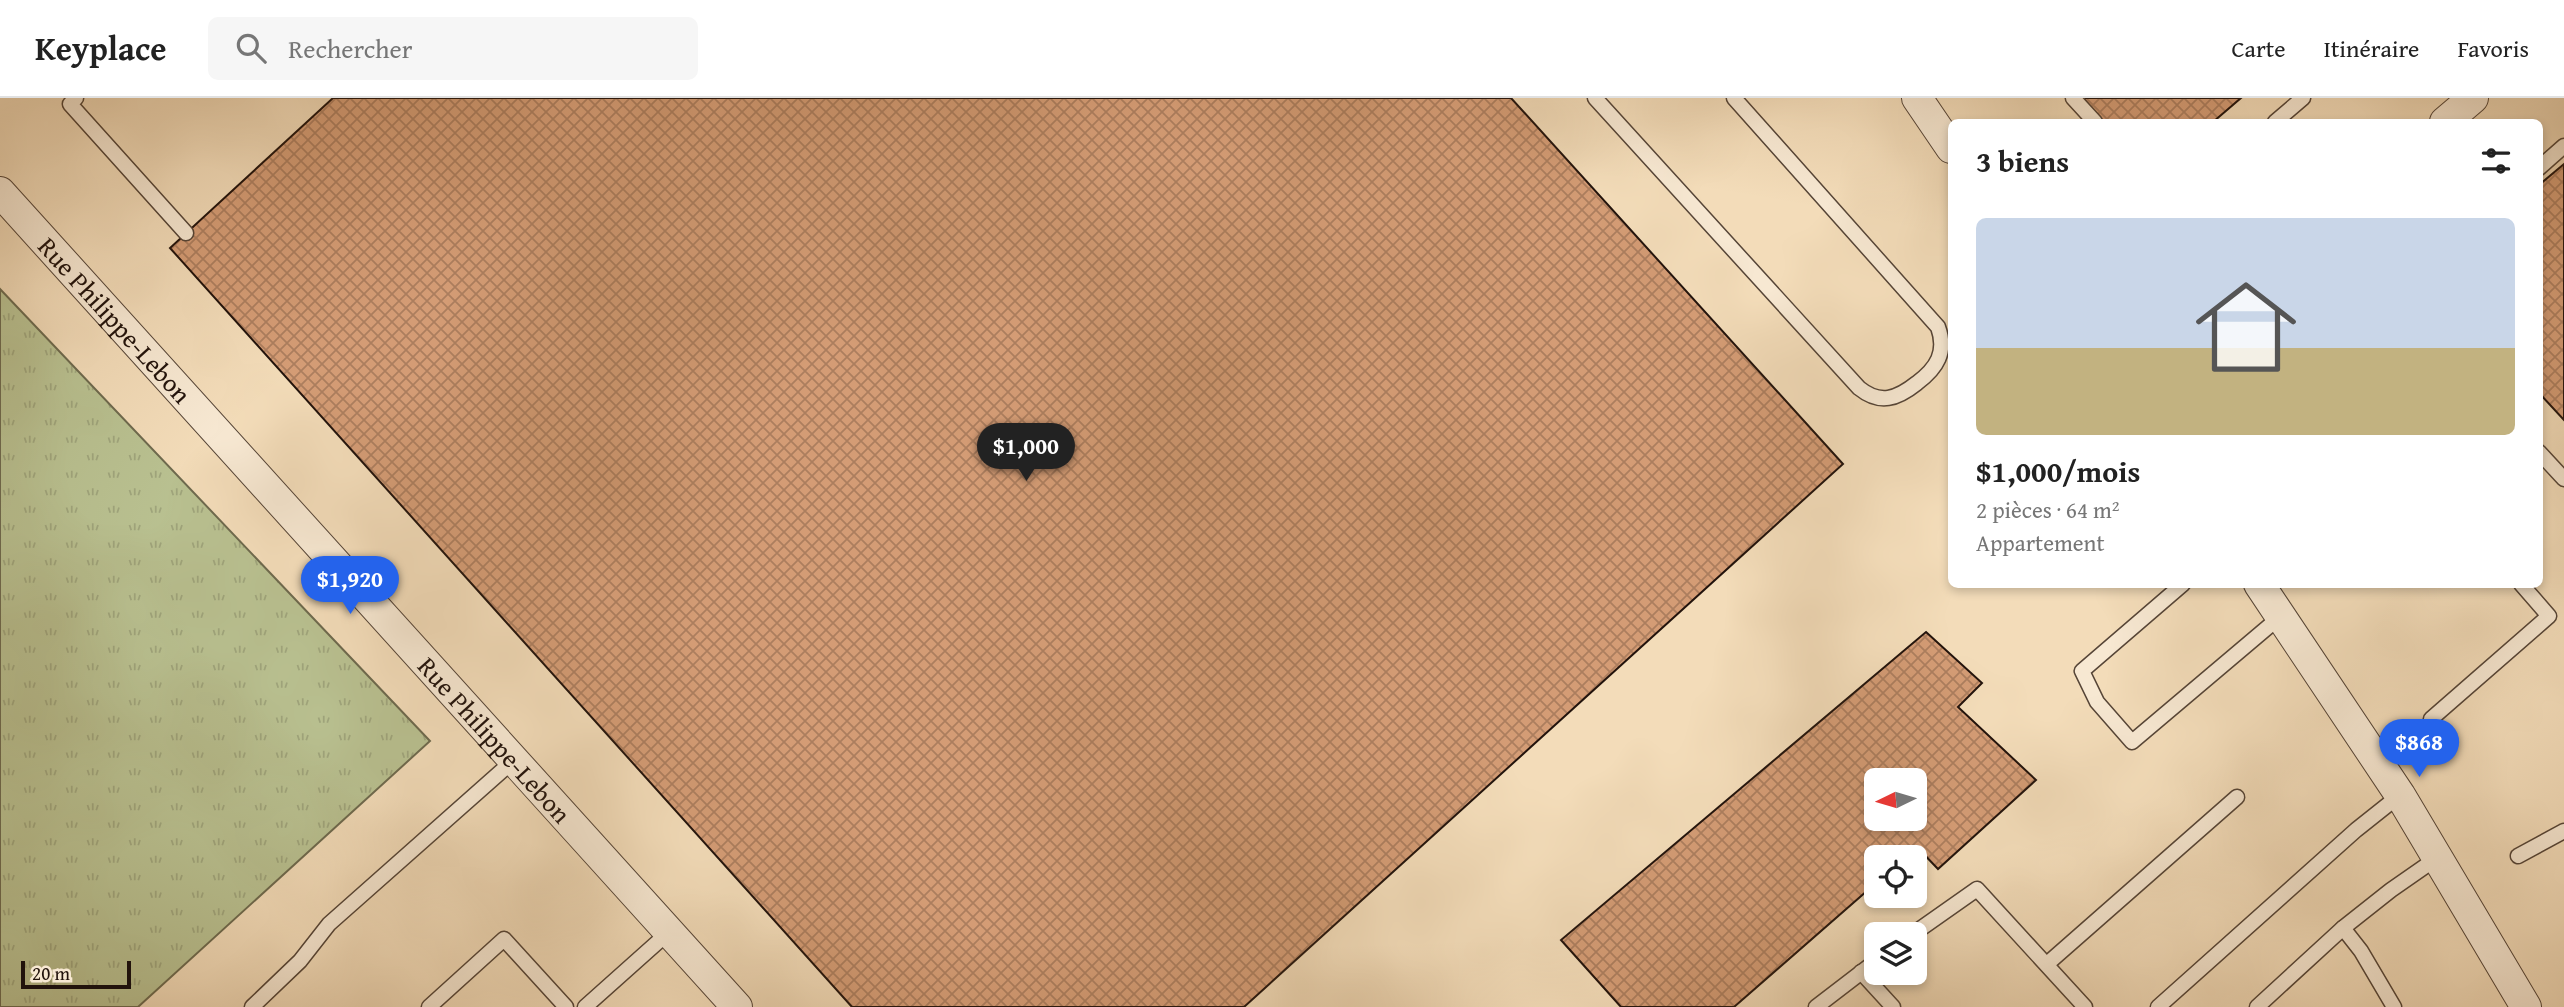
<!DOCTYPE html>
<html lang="fr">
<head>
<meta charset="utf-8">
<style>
	:root { --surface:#fff; --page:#f6f6f6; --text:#222; --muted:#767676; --line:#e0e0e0; --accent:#2563eb }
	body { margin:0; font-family:"Gentium Book Plus",serif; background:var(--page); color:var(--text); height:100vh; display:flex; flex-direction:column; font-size:26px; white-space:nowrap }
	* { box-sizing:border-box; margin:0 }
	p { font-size:23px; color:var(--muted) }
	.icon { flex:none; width:38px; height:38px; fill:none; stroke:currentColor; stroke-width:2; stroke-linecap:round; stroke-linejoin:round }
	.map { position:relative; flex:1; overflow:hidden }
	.details { position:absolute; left:1948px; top:21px; width:595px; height:469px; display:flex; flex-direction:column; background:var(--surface); border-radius:10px; box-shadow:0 4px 10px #0003 }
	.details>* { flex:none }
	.needle { width:46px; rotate:265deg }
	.tools { position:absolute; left:1864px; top:670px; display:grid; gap:14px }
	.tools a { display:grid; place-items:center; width:63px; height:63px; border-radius:10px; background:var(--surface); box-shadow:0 4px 10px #0003; font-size:35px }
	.scale { position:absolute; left:21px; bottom:18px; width:110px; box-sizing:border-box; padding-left:7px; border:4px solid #22130c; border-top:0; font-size:19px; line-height:24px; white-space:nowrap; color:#22130c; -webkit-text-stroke:5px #f7e8d2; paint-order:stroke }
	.price { position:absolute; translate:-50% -60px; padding:0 16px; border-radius:24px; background:var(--accent); color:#fff; font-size:23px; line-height:46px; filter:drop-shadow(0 2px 4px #0008) }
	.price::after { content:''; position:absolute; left:50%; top:42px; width:21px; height:16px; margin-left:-10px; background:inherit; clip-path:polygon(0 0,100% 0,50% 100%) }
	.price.selected { background:#222; color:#fff }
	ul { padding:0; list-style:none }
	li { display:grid; align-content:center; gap:14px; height:371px; padding:0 28px }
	li span { display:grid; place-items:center; height:217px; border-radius:10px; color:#555 }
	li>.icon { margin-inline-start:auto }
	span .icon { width:126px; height:126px; fill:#fffc; stroke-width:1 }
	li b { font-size:30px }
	h2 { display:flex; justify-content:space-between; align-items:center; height:84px; padding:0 28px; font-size:30px }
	header { display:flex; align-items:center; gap:42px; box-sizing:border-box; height:98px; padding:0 35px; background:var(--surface); border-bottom:2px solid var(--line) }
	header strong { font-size:33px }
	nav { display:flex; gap:38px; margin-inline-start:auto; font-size:24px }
	.search { width:490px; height:63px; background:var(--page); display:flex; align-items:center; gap:18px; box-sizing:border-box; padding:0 24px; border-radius:10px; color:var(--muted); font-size:26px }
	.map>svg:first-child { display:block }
</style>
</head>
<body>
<header>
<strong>Keyplace</strong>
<div class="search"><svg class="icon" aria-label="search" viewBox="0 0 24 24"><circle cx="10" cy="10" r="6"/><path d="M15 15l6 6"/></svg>Rechercher</div>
<nav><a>Carte</a><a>Itinéraire</a><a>Favoris</a></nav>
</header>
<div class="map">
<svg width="2564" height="909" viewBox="0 0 2564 909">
	<defs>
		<pattern id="grass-tufts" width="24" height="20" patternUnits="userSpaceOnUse" patternTransform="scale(1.75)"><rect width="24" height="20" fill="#b9c191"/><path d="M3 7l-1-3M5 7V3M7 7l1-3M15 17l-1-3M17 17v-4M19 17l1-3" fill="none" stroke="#9fa57c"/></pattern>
		<pattern id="building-cross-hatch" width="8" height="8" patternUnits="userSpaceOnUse" patternTransform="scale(1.75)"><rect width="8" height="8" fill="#d49c75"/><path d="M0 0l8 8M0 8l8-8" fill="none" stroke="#ac7e5e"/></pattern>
	</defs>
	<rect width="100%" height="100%" fill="#f3dcb9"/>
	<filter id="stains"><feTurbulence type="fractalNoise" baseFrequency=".00286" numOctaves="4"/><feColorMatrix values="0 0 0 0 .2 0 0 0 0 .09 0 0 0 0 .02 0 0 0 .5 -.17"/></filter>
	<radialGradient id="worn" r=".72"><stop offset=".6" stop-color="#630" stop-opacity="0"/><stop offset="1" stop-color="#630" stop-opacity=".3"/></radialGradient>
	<!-- grass -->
	<polygon fill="url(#grass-tufts)" stroke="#6e6a4e" stroke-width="2" points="0,191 430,643 138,909 0,909"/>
	<!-- building -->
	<g fill="url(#building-cross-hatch)" stroke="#22130c" stroke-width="2" fill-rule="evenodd">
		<polygon points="333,0 1511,0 1843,366 1244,909 852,909 170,150"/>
		<polygon points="2083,0 2241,0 2213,24 2103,24"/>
		<polygon points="2564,66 2564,322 2539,295 2539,87"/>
		<path d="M1926,534L1982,585L1958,609L2036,682L1938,771L1917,749L1905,760H1876V785L1734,909H1621L1561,842ZM1876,682H1914V721H1876Z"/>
	</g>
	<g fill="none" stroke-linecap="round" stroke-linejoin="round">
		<!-- lane casing -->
		<g stroke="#564537" stroke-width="17">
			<g id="lane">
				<polyline points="76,0 70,6 186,135"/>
				<path d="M1595,0L1859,290C1880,307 1897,301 1917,285C1937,270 1947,254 1938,229L1734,0"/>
				<polyline points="2073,0 2095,24"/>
				<polyline points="2275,24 2303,0"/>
				<polyline points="2539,70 2564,48"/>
				<polyline points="2539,354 2564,381"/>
				<polyline points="2183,486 2082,573 2097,604 2132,644 2281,518"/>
				<polyline points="2431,621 2549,518 2521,486"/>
				<polyline points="2518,758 2564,733"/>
				<polyline points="1913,836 1977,791 2085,909"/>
				<polyline points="2047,866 2237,699"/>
				<polyline points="1861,874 1893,909"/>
				<polyline points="252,909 300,863 329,826 514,662"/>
				<polyline points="429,909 504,841 566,909"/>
				<polyline points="585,909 669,834"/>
				<polyline points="1816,909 1876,863"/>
				<polyline points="2158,909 2356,732 2400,697"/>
				<polyline points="2257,909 2343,830"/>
				<polyline points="2394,909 2361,853 2343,830 2391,792 2437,760"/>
			</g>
		</g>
		<!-- street casing -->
		<g stroke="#564537" stroke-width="32">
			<g id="street">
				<polyline points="1917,0 1951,50"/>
				<polyline points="2445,24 2473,0"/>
				<path id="s1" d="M0,94L737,909"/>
				<polyline points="2259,486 2400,697 2526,909"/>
			</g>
		</g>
		<!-- lane -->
		<use href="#lane" stroke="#f7e8d2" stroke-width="14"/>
		<!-- street -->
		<use href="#street" stroke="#f7e8d2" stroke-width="30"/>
	</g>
	<g text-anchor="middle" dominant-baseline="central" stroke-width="6" stroke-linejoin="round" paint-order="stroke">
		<!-- street labels -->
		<g font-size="26" fill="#22130c" stroke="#f7e8d2">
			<text stroke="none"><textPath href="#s1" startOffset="172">Rue Philippe-Lebon</textPath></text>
			<text stroke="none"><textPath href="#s1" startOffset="738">Rue Philippe-Lebon</textPath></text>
		</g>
	</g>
	<rect width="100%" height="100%" filter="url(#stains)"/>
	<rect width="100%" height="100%" fill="url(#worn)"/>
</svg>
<div class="tools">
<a><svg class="needle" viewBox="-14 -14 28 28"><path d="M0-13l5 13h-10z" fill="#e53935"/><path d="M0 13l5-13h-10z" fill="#767676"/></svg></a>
<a><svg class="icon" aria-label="locate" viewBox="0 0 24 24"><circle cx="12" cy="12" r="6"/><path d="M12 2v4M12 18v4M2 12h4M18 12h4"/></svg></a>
<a><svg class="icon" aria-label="layers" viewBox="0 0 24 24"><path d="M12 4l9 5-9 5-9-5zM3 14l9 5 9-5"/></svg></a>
</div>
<div class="scale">20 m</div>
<b class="price selected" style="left:1026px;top:385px">$1,000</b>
<b class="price" style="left:350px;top:518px">$1,920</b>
<b class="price" style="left:2419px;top:681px">$868</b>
<section class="details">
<h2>3 biens<svg class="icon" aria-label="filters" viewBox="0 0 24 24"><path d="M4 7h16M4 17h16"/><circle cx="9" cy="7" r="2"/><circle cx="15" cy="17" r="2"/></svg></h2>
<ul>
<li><span style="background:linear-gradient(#c9d6e8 60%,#c2b280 0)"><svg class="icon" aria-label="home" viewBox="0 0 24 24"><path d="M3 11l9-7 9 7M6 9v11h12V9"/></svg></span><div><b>$1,000/mois</b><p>2 pièces · 64 m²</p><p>Appartement</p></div></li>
</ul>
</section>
</div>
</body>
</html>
